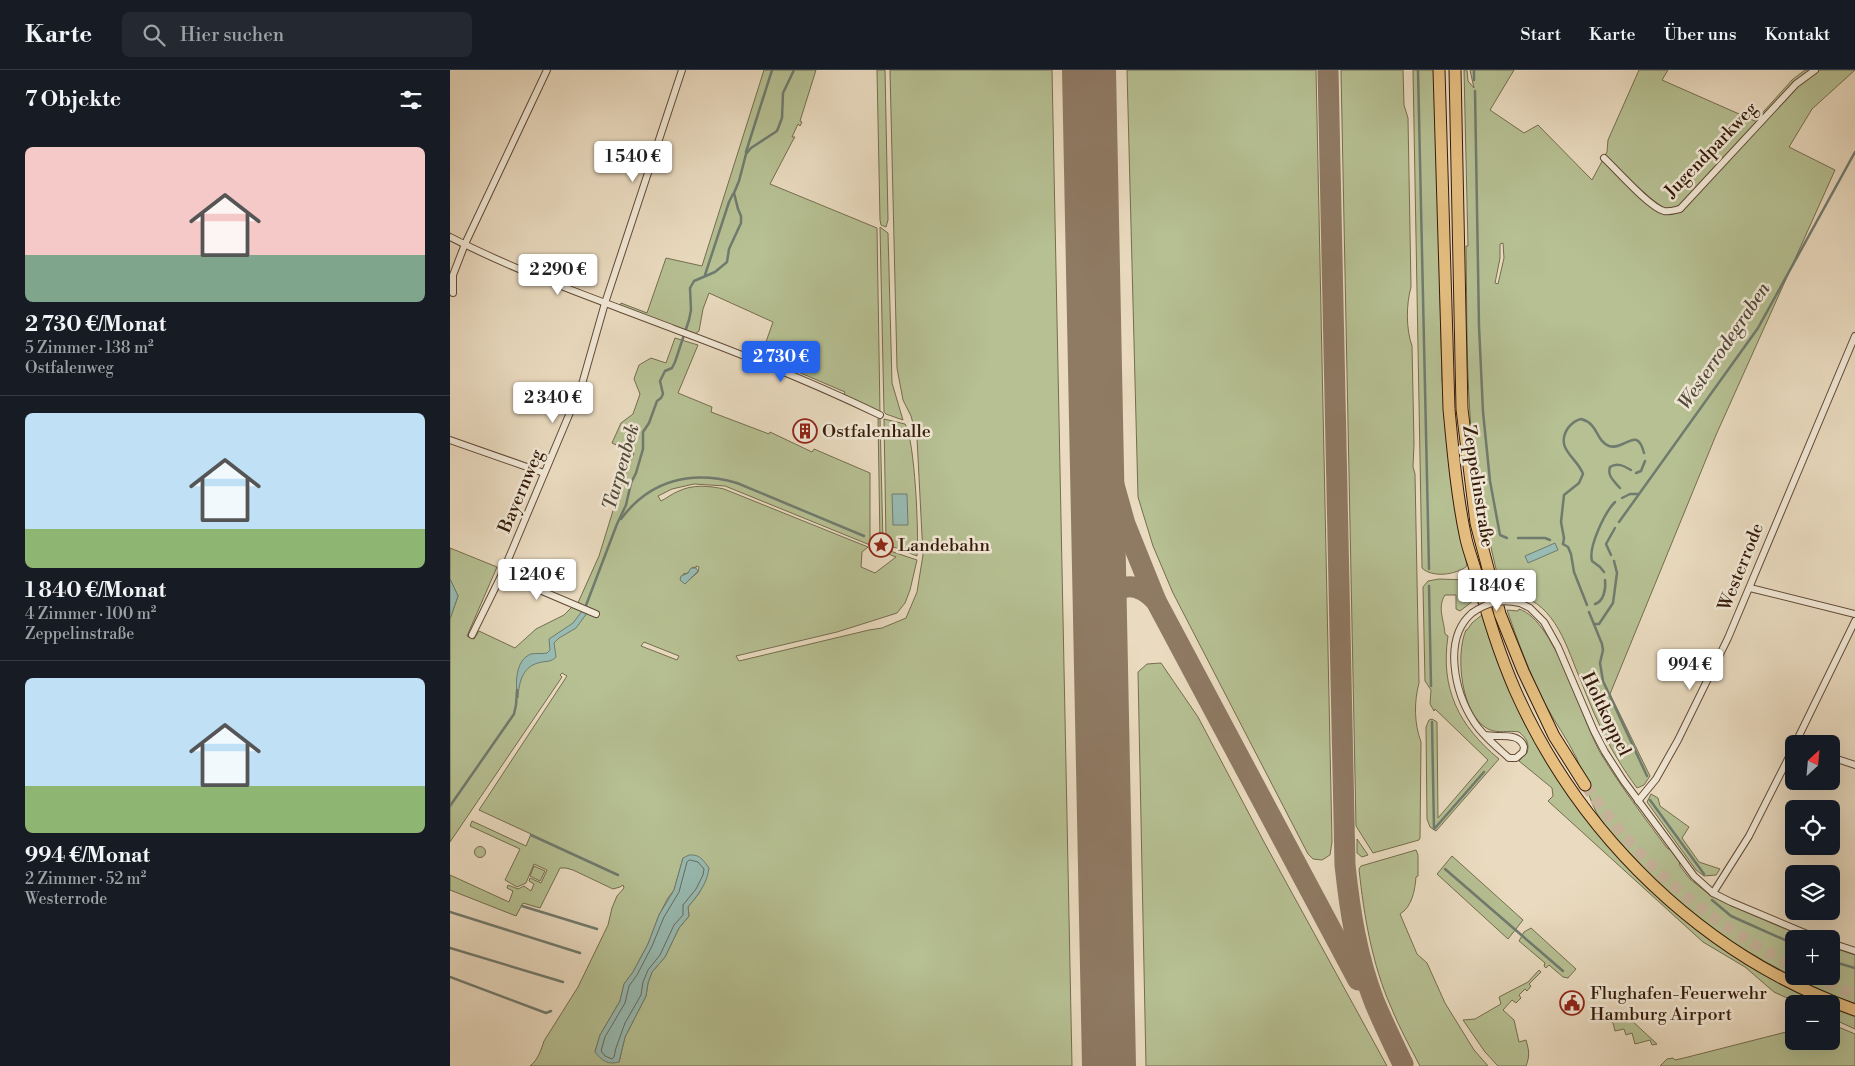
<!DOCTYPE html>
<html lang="de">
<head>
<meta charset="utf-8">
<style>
	:root { --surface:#171b24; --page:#242831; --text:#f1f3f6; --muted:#9ea1a6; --line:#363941; --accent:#2563eb }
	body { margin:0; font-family:"Libre Bodoni",serif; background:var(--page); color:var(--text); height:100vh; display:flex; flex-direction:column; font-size:19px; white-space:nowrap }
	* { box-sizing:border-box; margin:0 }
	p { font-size:16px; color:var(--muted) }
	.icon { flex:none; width:28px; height:28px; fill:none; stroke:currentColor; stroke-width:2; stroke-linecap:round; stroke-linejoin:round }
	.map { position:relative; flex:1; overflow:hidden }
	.sheet { display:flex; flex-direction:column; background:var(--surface); width:450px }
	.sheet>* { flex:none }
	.needle { width:32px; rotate:26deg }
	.tools { position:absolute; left:1335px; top:665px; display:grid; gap:10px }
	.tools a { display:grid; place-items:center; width:55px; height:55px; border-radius:8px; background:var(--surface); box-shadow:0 5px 20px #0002; font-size:25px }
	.price { position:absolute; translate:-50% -42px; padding:0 11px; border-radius:5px; background:#fff; color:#222; font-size:16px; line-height:32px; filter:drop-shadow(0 1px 2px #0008) }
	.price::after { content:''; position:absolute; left:50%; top:30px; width:15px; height:11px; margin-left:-8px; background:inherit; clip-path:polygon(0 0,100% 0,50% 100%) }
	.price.current { background:var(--accent); color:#fff }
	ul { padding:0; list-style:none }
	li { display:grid; align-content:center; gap:10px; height:265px; padding:0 25px }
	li+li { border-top:1px solid var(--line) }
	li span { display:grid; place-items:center; height:155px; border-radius:8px; color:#555 }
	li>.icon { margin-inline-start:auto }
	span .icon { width:90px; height:90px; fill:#fffc; stroke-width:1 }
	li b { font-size:21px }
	h2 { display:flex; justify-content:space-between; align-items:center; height:60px; padding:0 25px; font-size:21px }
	header { display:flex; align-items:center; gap:30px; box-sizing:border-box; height:70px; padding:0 25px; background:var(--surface); border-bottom:1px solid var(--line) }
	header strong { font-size:24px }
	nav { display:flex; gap:28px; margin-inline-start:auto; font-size:18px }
	.search { width:350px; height:45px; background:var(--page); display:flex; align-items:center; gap:12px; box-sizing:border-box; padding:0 18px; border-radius:8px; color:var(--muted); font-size:19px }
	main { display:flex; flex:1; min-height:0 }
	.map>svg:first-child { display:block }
</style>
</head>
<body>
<header>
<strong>Karte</strong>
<div class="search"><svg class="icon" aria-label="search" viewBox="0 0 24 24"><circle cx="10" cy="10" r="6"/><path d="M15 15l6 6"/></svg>Hier suchen</div>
<nav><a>Start</a><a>Karte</a><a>Über uns</a><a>Kontakt</a></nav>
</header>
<main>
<section class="sheet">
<h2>7 Objekte<svg class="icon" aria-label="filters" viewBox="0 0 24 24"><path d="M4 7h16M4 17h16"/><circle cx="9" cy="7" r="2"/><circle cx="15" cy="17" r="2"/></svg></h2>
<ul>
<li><span style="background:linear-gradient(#f6c9c9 70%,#7fa58c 0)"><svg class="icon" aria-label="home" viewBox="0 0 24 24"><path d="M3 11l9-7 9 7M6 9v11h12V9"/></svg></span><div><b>2 730 €/Monat</b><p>5 Zimmer · 138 m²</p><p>Ostfalenweg</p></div></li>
<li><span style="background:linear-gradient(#bfe0f5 75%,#8fb573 0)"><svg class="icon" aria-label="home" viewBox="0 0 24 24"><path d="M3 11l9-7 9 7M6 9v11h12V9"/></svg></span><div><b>1 840 €/Monat</b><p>4 Zimmer · 100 m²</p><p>Zeppelinstraße</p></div></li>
<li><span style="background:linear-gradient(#bfe0f5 70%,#8fb573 0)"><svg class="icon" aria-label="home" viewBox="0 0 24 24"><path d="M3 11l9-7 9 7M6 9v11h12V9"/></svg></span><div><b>994 €/Monat</b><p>2 Zimmer · 52 m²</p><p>Westerrode</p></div></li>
</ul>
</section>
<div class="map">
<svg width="1405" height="996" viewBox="0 0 1405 996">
	<rect width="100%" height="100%" fill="#eadbc0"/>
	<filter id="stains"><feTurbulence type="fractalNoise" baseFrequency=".004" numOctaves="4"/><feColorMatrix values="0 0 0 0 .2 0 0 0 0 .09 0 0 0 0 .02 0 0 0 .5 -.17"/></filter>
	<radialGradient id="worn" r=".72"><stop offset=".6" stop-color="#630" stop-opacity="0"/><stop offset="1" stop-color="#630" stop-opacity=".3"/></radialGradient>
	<!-- green -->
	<g fill="#b6c093" stroke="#756d4e" fill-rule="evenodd">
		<polygon points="314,0 366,0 350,51 352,52 350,56 348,54 342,67 345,67 343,70 320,114 427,158 430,344 403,330 394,324 395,322 311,286 323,252 259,223 253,239 249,261 245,264 170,236 171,233 197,243 216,188 252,196"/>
		<polygon points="427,0 435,0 438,150 436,157 431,155 430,150"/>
		<path d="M440,0H602L622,996H80C88,990 91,980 94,971L128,917L158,855L162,838L167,826L174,818L173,815L170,817L163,819L123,800L116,798H110L90,838L73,833L66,846L0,820V805L59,832L63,821L57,818L58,815L68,819L74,816L81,821L84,814L79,811L80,808L91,813L97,800L84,794L76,813L67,817L55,810L70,779L20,756L22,751L76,776L81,764L29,740L117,606L112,603L110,605L112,607L0,772V549L8,526L0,509V478L47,497L17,566L24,569L29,561L65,578L86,559L114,545L122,537L148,547L149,542L127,535L149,486L170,418L184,383L162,373L171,353L183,344L190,324L184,309L189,295L201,288L216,293L225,268L248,275L228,323L262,337L261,342L319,364L320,362L362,382L364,379L420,403V475L275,416L244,414L222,419L208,426L211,431C217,428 223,423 229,421C243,414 260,416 274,419L418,477L412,482L411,497L425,503L446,487L433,482V477L443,482L467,490L460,520L455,533L447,543L387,562L286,586L289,591L419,560L432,558L456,548L467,522L473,485L467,368L461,346L453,330L447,298ZM246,496L249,497L248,502L238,511L233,504L238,503L243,497L246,498ZM194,572L229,586L227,590L191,576ZM233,788L250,822L238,837L239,846L229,858L215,887L202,902L198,913L196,926L175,967L169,992L145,982L150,965L170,931L174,914L183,902L198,874L209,845L218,828L224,820Z"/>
		<polygon points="677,0 866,0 882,772 880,785 872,790 863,789 858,784 723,523 703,476 688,427"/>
		<path d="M891,0H953L954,35L958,48L961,217C956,235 956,259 962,276L964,374L963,397L965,404L969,613C964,632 964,653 971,672L970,768L969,770L923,783L906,756Z"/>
		<path d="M963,0H985L992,310L1001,409L1017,496C1006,505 982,508 972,498Z"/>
		<path d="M1014,0H1017L1018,11L1024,18L1020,0H1064L1040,40L1074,63L1088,55L1142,110L1157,82L1158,70L1189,0H1218L1212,10L1305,51L1342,10L1355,0H1405L1362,39L1339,77L1385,100L1266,365L1160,624L1200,706L1194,715L1187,718C1173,699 1160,678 1150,656C1141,638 1134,618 1126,599C1112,563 1098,524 1052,523C1039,472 1028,422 1022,370C1016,306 1017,241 1016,176H1018ZM1053,173L1054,188L1048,214L1045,213L1050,188V174Z"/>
		<polygon points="430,157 438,163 442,313 453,350 436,344 434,342"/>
		<polygon points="428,346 430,347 433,473 430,473"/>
		<path d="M434,349L455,354C465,369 469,466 467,486L441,476L436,470Z"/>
		<path d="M989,509L1017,510L1026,519L1028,527L1010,541L1006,539V525H995C987,537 994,550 995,564L998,566C990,619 1009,656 1049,689L986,761L980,757L977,749L976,657L979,650L982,649L987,652L988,748L1038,690L985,639L984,641L980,634L981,620L975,611L973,517L978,511Z"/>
		<path d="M1069,539C1106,551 1131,650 1151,684C1171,717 1194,747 1217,778L1223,781L1229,790L1230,796L1240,809L1261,826L1358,869H1344V906H1381V877L1405,885V934C1309,896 1211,836 1151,750C1138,731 1135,707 1126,687C1117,669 1105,652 1095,634C1080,604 1068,572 1057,540L1068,541Z"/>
		<path d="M1033,544L1108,708L1261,868L1405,943V959L1381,948V934H1350L1324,922L1295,897L1253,872L1098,731L1103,726L1102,718L1069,691L1077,683C1080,673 1076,668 1069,662C1059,660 1048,664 1038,659C1011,645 1005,585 1016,560H1017L1022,553Z"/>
		<polygon points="711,593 748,647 814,772 937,996 696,996 688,602 697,594"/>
		<polygon points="1201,724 1208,728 1210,736 1239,757 1232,768 1249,792 1270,799 1266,805 1254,806 1246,800 1197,732"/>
		<polygon points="907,769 918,785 912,787 907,783"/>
		<circle cx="30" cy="782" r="5.5"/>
		<path d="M966,780L968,785V806L966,807C965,820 962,837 950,844L967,884L977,893L995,933L1024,980L1038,996H970C960,977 949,957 941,937C922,894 914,846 909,799L911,796Z"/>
		<polygon points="1002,786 1073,850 1058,869 987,804"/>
		<polygon points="84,796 95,801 90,811 80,806"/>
		<polygon points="1081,858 1126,899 1118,908 1113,907 1099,895 1096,898 1094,896 1095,893 1069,871 1074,862"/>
		<path d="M1089,900L1091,902L1079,914L1081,916L1077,921L1075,919L1069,925L1071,928L1066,933L1062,930L1053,940L1064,950L1069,972L1076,970C1079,980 1080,986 1076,996H1048L1035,982L1013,950L1025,949L1051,934L1049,927L1078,912Z"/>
		<polygon points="1176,949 1180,949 1207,974 1202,975 1200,970 1185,974 1182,963 1176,965 1174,959 1165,961 1163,953 1159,950 1176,952"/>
		<polygon points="1381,954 1405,964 1405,996 1210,996 1217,989 1223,988 1225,990 1234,988 1344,960 1344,971 1381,971"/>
	</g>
	<!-- water -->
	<g fill="#98bbb3" stroke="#707b6f">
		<polygon points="442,424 457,424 458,455 443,455"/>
		<polygon points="1105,473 1108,480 1078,493 1075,486"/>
		<polygon points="241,498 246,498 248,501 235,514 230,510 231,506 238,503"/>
		<polygon points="0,509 8,526 0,549"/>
		<path d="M132,541L137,543L126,558L109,568L104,573L106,587C101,592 98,591 92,592C73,595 69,611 68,628C65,615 65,590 81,584C86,583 92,584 97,583L100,580L99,569L123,553Z"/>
		<path d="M239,785C250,784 253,790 259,798C257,814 248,825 238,837L239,846L229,858L215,887L202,902L198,913L196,926L175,967L169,992C158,995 152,991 145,982L150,965L170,931L174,914L183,902L198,874L209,845L224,820L233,788Z"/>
	</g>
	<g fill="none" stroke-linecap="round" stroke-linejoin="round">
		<!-- shore -->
		<polygon stroke="#666a5e" stroke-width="1" points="240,790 248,792 254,799 253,805 246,819 233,835 233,845 224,855 210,885 198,900 193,912 191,925 175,953 166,978 164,987 162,989 155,986 151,981 155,967 175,933 179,916 187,905 202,876 214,847 229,822 237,792"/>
		<!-- stream -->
		<g stroke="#707b6f" stroke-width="2.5">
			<polyline points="968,0 979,499"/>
			<polyline points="1024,0 1024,10"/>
			<polyline points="1025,21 1029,256 1033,342 1040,411 1050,465 1057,468"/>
			<polyline points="296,82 322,0"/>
			<polyline points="255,205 279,132 283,124"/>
			<polyline points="1186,403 1191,401 1195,391"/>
			<path d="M1170,418C1164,411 1157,406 1160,397C1167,392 1174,396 1181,400"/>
			<polyline points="1172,428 1180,424 1188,424"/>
			<path d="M171,449C200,410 241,400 287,413L414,466"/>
			<polyline points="1169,452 1308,258 1405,82"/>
			<polyline points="1068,468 1095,468 1100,470"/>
			<path d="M1113,474L1114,468L1111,452L1114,425L1129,413L1133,404C1128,388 1104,379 1118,358C1122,353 1126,350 1131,349C1149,354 1145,370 1159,376C1175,381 1187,355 1194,383"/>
			<polyline points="1113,474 1118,477 1121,484 1124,502 1137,535"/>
			<polyline points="1161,485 1156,474 1165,458"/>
			<path d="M1154,502L1150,497L1142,491C1138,477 1155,442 1165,432"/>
			<polyline points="979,516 981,616"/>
			<path d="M1145,534C1154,531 1156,519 1155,510"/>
			<polyline points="135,538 167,454 176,435 181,413 186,403 193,379 193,362 199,353 207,331 211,328 213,324 210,311 215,301 222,298 225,292 239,250 241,240 240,218 244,211 265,202 277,192 279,179 291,153 291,146 288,139 284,123 289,111 296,84 301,78 327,61 332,48 333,23 344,0"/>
			<polyline points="1139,542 1152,574 1153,580 1150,593 1153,611 1197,706"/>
			<polyline points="1144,554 1149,554 1163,533 1167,503 1164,491"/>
			<polyline points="982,652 984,759"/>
			<polyline points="1200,730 1254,804"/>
			<polyline points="0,736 64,644 66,635 67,620"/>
			<polyline points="985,758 1034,702"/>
			<polyline points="81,765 168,805"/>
			<polyline points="995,799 1113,901"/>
			<polyline points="1262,830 1281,846 1344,874"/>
			<polyline points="72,836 147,859"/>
			<polyline points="0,842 130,883"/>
			<polyline points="0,878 113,912"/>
			<polyline points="1381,891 1405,898"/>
			<polyline points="0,907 96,943 101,941"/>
		</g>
		<!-- taxiway -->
		<g stroke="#8f7a64" stroke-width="21">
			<path d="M878,0L895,795C900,842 907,887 924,931C933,953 943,973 953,994"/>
			<polyline points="645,280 654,366 663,411 675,454 706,531 908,910"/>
			<path d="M650,544C662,515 683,507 706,531"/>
		</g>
		<!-- runway -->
		<polyline stroke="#8f7a64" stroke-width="54" points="639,0 659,996"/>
		<!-- highway-tunnel -->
		<g stroke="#c6b49b" stroke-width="11" stroke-dasharray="11 5.5" stroke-linecap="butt">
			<path d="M1135,715C1154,741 1173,767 1196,789C1238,833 1290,868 1344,897"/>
			<polyline points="1361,906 1405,925"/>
		</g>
		<!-- street casing -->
		<g stroke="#624a37" stroke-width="8">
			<g id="street">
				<path d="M1154,88C1167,100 1199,137 1214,141C1220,142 1225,140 1230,139L1346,14L1365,0"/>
				<path d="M0,167C72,204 149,230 224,259C294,285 364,313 430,345"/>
				<polyline points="3,223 3,205 15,174 97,0"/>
				<polyline points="0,370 94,403"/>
				<polyline points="52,504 146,544"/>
				<polyline points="1300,518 1405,544"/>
				<polyline points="1070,533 1080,538 1094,552 1108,577 1144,661 1155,682 1173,710 1244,806 1263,823 1281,832 1369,869"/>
				<path d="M1022,543C992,569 1005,623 1024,652C1033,666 1047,677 1059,688H1066L1073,682L1074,677C1069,661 1048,668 1035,665"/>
				<polyline points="22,565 52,504 132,314 155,233 232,0"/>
				<polyline points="1345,674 1405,551"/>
				<polyline points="1381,687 1405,695"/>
				<polyline points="1188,731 1206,709 1228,670 1278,568 1405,266"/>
				<polyline points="1263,823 1299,766 1344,677"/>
				<polyline points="1381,873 1405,881"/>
			</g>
		</g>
		<!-- highway casing -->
		<g stroke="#341a09" stroke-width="13">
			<g id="highway">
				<path d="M989,0L999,339C1003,382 1007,427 1016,469C1019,482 1024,494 1027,506C1037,545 1049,583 1065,620C1130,766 1254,887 1405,940"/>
				<polyline points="1005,0 1012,339 1026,453 1050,544 1073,601 1104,666 1135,715"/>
			</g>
		</g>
		<!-- street -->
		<use href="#street" stroke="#f1e8d6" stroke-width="6"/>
		<!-- highway -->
		<use href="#highway" stroke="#e5be80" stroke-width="11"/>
		<!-- street-bridge casing -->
		<g stroke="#624a37" stroke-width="8" stroke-linecap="butt">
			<path id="street-bridge" d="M1022,543C1038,532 1051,529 1070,533"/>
		</g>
		<!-- street-bridge -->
		<use href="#street-bridge" stroke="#f1e8d6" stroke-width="6"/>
	</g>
	<!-- icons -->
	<defs>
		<g id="building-ring" transform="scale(1.25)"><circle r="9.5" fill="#f1e8d6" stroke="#8f2418" stroke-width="1.5"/><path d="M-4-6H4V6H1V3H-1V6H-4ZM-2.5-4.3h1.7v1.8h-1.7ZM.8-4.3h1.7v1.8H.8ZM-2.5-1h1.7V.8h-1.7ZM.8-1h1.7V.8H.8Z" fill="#8f2418"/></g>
		<g id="sight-ring" transform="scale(1.25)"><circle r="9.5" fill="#f1e8d6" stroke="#8f2418" stroke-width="1.5"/><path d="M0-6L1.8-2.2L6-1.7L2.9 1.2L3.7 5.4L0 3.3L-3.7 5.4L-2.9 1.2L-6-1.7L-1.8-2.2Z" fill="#8f2418"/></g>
		<g id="civic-ring" transform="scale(1.25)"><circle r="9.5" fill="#f1e8d6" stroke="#8f2418" stroke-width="1.5"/><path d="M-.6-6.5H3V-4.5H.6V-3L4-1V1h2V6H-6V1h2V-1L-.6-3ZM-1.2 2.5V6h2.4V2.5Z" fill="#8f2418"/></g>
	</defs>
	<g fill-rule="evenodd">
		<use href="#building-ring" x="355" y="361"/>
		<use href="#sight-ring" x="431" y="475"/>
		<use href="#civic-ring" x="1122" y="933"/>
	</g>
	<g text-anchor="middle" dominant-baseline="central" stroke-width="5" stroke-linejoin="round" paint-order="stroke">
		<!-- street labels -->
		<g font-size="18" fill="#341a09" stroke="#f1e8d6">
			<text transform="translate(1261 80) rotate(-46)">Jugendparkweg</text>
			<text transform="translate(1028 416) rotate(81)">Zeppelinstraße</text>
			<text transform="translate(71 421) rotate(-67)">Bayernweg</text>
			<text transform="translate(1291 497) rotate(-68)">Westerrode</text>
			<text transform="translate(1156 644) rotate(64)">Holtkoppel</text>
		</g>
		<!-- poi labels -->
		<g font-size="18" fill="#341a09" stroke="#f1e8d6" text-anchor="start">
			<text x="372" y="361">Ostfalenhalle</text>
			<text x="448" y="475">Landebahn</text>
			<text x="1140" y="923">Flughafen-Feuerwehr<tspan x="1140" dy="21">Hamburg Airport</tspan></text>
		</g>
		<!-- water labels -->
		<g font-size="19" font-style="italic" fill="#524a3c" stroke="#f1e8d6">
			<text transform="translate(1274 276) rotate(-56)">Westerrodegraben</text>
			<text transform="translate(171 397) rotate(-74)">Tarpenbek</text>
		</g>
	</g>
	<rect width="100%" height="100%" filter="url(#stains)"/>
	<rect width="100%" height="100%" fill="url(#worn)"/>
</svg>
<div class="tools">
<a><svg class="needle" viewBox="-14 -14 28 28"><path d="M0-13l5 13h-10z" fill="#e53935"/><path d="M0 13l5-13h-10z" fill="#9ea1a6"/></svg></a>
<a><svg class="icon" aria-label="locate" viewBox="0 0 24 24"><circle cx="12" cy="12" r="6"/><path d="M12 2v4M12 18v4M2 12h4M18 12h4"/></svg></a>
<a><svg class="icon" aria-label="layers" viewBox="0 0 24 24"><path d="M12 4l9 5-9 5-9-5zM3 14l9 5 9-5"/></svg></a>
<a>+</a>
<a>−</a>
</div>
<b class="price" style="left:183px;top:113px">1 540 €</b>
<b class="price" style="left:108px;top:226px">2 290 €</b>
<b class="price current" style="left:331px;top:313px">2 730 €</b>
<b class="price" style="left:103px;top:354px">2 340 €</b>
<b class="price" style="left:87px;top:531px">1 240 €</b>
<b class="price" style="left:1047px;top:542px">1 840 €</b>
<b class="price" style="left:1240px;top:621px">994 €</b>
</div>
</main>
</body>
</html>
